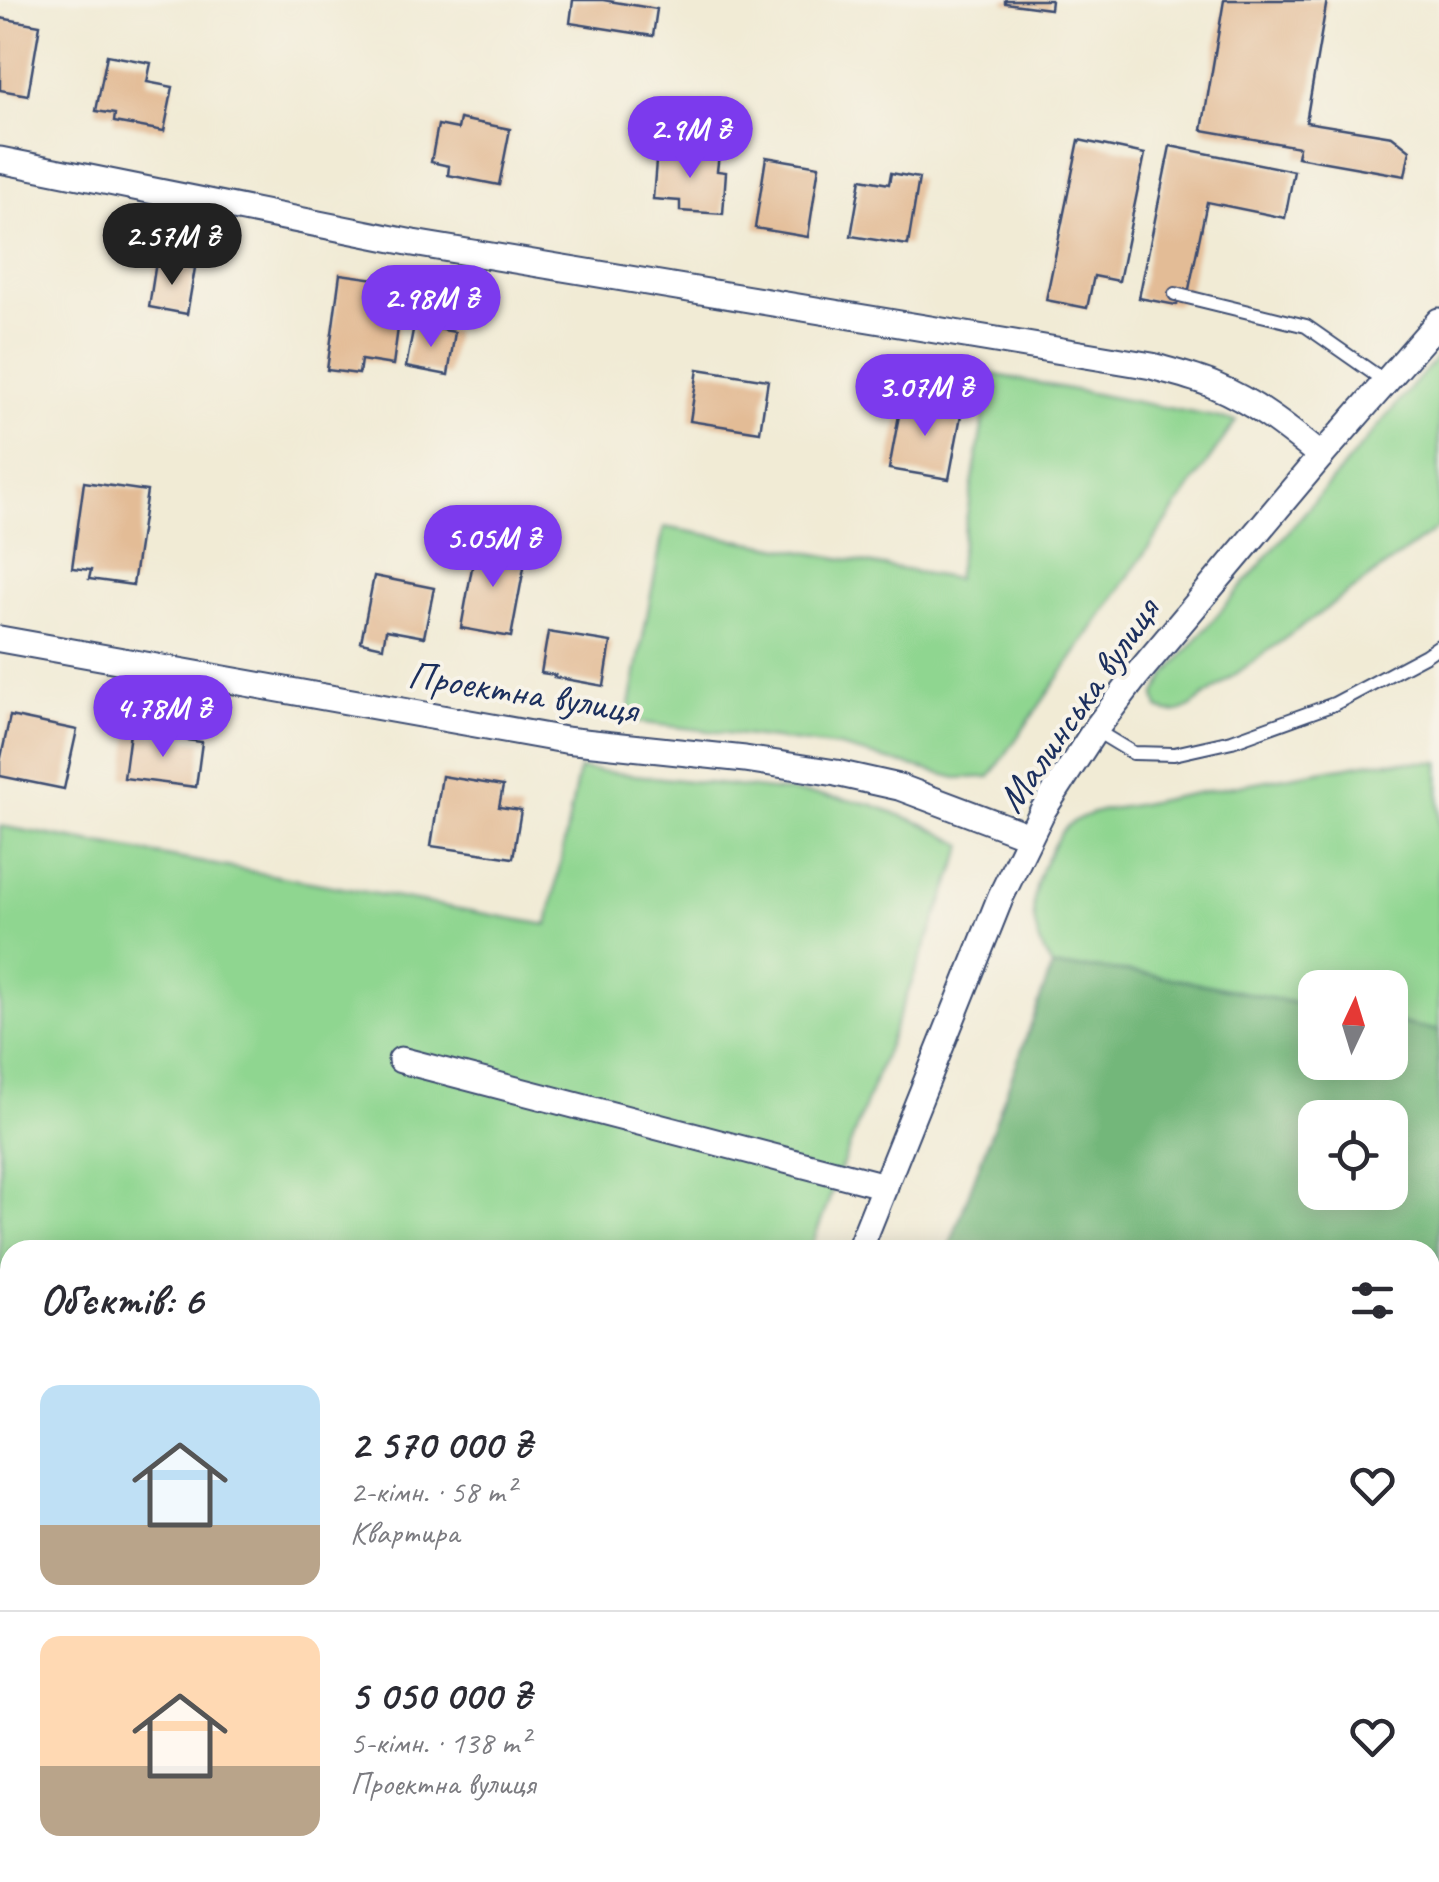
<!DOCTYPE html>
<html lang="uk">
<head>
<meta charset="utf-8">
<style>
	:root { --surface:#fff; --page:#f2f2f3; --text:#2b2b33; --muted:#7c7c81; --line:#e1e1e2; --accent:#7c3aed }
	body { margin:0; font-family:Caveat,sans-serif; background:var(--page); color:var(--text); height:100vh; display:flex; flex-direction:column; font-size:38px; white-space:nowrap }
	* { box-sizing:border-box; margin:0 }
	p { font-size:32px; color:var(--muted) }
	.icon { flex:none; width:55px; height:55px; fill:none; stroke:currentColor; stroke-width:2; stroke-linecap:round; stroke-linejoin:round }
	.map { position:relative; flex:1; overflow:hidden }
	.side { position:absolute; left:0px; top:1240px; width:1440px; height:642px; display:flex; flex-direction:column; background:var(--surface); border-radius:30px 30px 0 0; box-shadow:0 5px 25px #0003 }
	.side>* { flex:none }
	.needle { width:65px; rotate:4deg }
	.fabs { position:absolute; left:1298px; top:970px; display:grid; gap:20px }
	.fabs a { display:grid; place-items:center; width:110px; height:110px; border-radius:20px; background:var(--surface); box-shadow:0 5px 25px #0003; font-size:50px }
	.price { position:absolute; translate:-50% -85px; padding:0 22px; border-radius:35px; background:var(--accent); color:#fff; font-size:32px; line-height:65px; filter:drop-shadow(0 2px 5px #0008) }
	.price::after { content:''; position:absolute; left:50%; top:60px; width:30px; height:22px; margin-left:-15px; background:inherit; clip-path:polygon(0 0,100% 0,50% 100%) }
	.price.selected { background:#222; color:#fff }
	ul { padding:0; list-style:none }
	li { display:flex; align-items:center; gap:30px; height:250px; padding:0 40px }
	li+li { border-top:2px solid var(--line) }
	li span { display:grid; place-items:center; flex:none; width:280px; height:200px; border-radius:20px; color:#555 }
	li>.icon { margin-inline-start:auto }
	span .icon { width:120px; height:120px; fill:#fffc; stroke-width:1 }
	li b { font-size:42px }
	h2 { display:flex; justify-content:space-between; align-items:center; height:120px; padding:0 40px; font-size:42px }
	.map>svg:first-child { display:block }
</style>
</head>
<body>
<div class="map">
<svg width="1439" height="1882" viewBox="0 0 1439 1882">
	<rect width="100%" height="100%" fill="#f7f3e8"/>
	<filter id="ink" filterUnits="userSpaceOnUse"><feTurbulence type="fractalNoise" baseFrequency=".01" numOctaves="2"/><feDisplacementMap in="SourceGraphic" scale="20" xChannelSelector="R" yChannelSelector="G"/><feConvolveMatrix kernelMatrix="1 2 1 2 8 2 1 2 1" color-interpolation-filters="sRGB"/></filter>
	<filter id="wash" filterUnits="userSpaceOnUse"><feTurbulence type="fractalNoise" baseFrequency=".0048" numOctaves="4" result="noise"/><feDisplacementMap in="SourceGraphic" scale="40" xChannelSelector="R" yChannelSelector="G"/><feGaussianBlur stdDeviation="2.25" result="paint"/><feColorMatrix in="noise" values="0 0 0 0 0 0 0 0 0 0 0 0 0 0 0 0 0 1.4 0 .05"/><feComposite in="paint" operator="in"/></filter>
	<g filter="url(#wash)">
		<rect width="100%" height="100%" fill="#f1ebd5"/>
		<!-- green -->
		<g fill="#8fd690" stroke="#558277" stroke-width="2.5">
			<path d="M1439,355V527L1190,707C1179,714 1169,715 1158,708L1155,696L1167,674Z"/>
			<polygon points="991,374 1236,421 990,777 956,778 840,747 627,721 664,527 956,579"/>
			<path d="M1372,762H1439V1031L1390,1021V988H1315V1007C1230,991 1138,966 1052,967C1028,926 1027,894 1050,852C1056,841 1061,829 1073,822C1093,809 1123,808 1146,803C1221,787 1297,775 1372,762Z"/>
			<polygon points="579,769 819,795 871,804 923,824 964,845 810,1250 10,1250 10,1490 0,1493 0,826 548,925"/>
			<polygon points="10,1517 10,1872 567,1873 563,1882 0,1882 0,1520"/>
		</g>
		<!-- forest -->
		<path fill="#73b77a" stroke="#47736c" stroke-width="2.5" fill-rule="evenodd" d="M1052,967C1138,966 1230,991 1315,1007V1062H1390V1021L1439,1031V1882H717L721,1872H1430V1250H948ZM1315,1118H1390V1192H1315Z"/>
		<g id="blocks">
			<!-- building -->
			<g fill="#e3bc96">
				<polygon points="573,0 603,0 657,9 653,36 570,23"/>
				<polygon points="1005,0 1051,0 1050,9 1005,3"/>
				<polygon points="1224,0 1327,0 1306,122 1392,136 1410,150 1405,176 1297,157 1299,147 1202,130"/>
				<polygon points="0,18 40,25 28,95 0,90"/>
				<polygon points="107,55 151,63 147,82 173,87 164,131 114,122 115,114 96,111"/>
				<polygon points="460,119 510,129 499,185 448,175 449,166 431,162 438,125 458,129"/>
				<polygon points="1079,140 1145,154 1119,281 1094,276 1087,308 1046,300"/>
				<polygon points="1170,146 1294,171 1285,218 1207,202 1188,294 1176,305 1139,298"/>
				<polygon points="657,149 719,154 717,171 726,172 723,214 680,211 680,201 653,199"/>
				<polygon points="766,157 819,166 808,237 755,228"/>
				<polygon points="891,173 919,178 908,245 851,236 861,179 889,184"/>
				<polygon points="156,262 195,268 187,314 149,307"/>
				<polygon points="340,274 390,281 388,297 402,299 393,365 361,360 359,374 327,370"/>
				<polygon points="414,325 455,332 448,375 406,367"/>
				<polygon points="698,369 768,380 760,432 690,421"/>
				<polygon points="902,399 962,410 949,479 889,469"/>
				<polygon points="84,482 147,491 133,585 89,579 91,570 72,568"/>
				<polygon points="477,540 516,547 513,560 525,562 511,637 461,628"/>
				<polygon points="374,576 434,588 424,637 386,630 383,647 361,642"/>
				<polygon points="548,632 611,642 604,686 554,677 555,675 541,673"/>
				<polygon points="10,716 77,730 64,789 0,776 0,762"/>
				<polygon points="130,733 202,742 196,787 124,778"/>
				<polygon points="442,776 503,786 499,807 521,810 513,858 431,846"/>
			</g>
		</g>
	</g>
	<g filter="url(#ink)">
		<use href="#blocks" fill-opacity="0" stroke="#3b4b70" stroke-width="2.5"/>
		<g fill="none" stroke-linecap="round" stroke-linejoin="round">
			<!-- service casing -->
			<g stroke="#3b4b70" stroke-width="16">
				<g id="service">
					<polyline points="1175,294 1306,326 1386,382"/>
					<polyline points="1095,730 1133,753 1174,754 1232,741 1334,704 1426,655 1439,646"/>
				</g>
			</g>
			<!-- minor casing -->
			<g stroke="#3b4b70" stroke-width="29">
				<g id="minor">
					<path d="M0,160L413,243L1152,366C1172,372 1194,377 1213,385C1254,402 1287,428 1321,456"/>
					<polyline points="0,639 565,740 745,759 836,773 899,787 1029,836"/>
					<polyline points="401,1060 885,1186"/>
					<polyline points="859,1250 1001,896 1043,810 1095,730 1136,676 1321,456 1439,321"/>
					<polyline points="621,1882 625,1872"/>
				</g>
			</g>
			<!-- path -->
			<polyline stroke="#3b4b70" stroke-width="6" stroke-dasharray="2.5 8" stroke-linecap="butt" points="0,1505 10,1502"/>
			<!-- service -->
			<use href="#service" stroke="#fff" stroke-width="12"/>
			<!-- minor -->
			<use href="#minor" stroke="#fff" stroke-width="25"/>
		</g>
	</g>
	<g text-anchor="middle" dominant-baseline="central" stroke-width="8" stroke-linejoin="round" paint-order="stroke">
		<!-- street labels -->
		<g font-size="40" fill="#1b2f5e" stroke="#f7f3e8">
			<text transform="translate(523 692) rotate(9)">Проектна вулиця</text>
			<text transform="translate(1078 705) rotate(-55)">Малинська вулиця</text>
		</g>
	</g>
</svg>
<div class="fabs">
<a><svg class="needle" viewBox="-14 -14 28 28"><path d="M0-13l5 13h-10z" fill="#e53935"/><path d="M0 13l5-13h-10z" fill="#7c7c81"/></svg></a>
<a><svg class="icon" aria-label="locate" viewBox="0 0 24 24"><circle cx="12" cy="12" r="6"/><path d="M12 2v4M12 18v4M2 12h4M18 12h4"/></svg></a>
</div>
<b class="price" style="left:690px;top:181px">2.9M ₴</b>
<b class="price selected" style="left:172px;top:288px">2.57M ₴</b>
<b class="price" style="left:431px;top:350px">2.98M ₴</b>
<b class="price" style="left:925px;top:439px">3.07M ₴</b>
<b class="price" style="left:493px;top:590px">5.05M ₴</b>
<b class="price" style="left:163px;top:760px">4.78M ₴</b>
<section class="side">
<h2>Об’єктів: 6<svg class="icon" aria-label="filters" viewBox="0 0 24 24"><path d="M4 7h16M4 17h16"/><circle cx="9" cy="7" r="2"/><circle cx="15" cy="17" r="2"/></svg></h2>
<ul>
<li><span style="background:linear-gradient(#bfe0f5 70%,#b9a48a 0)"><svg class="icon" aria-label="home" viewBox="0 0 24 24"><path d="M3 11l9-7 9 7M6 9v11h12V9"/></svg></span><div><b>2 570 000 ₴</b><p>2-кімн. · 58 m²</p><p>Квартира</p></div><svg class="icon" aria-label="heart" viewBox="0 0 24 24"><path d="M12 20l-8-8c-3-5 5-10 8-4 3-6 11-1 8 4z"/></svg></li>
<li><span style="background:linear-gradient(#ffd9b3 65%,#b9a48a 0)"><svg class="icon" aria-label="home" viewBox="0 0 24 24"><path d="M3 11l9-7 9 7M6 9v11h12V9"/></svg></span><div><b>5 050 000 ₴</b><p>5-кімн. · 138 m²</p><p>Проектна вулиця</p></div><svg class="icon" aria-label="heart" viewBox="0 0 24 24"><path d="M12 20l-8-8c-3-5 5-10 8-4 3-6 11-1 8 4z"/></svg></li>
</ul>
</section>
</div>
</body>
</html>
